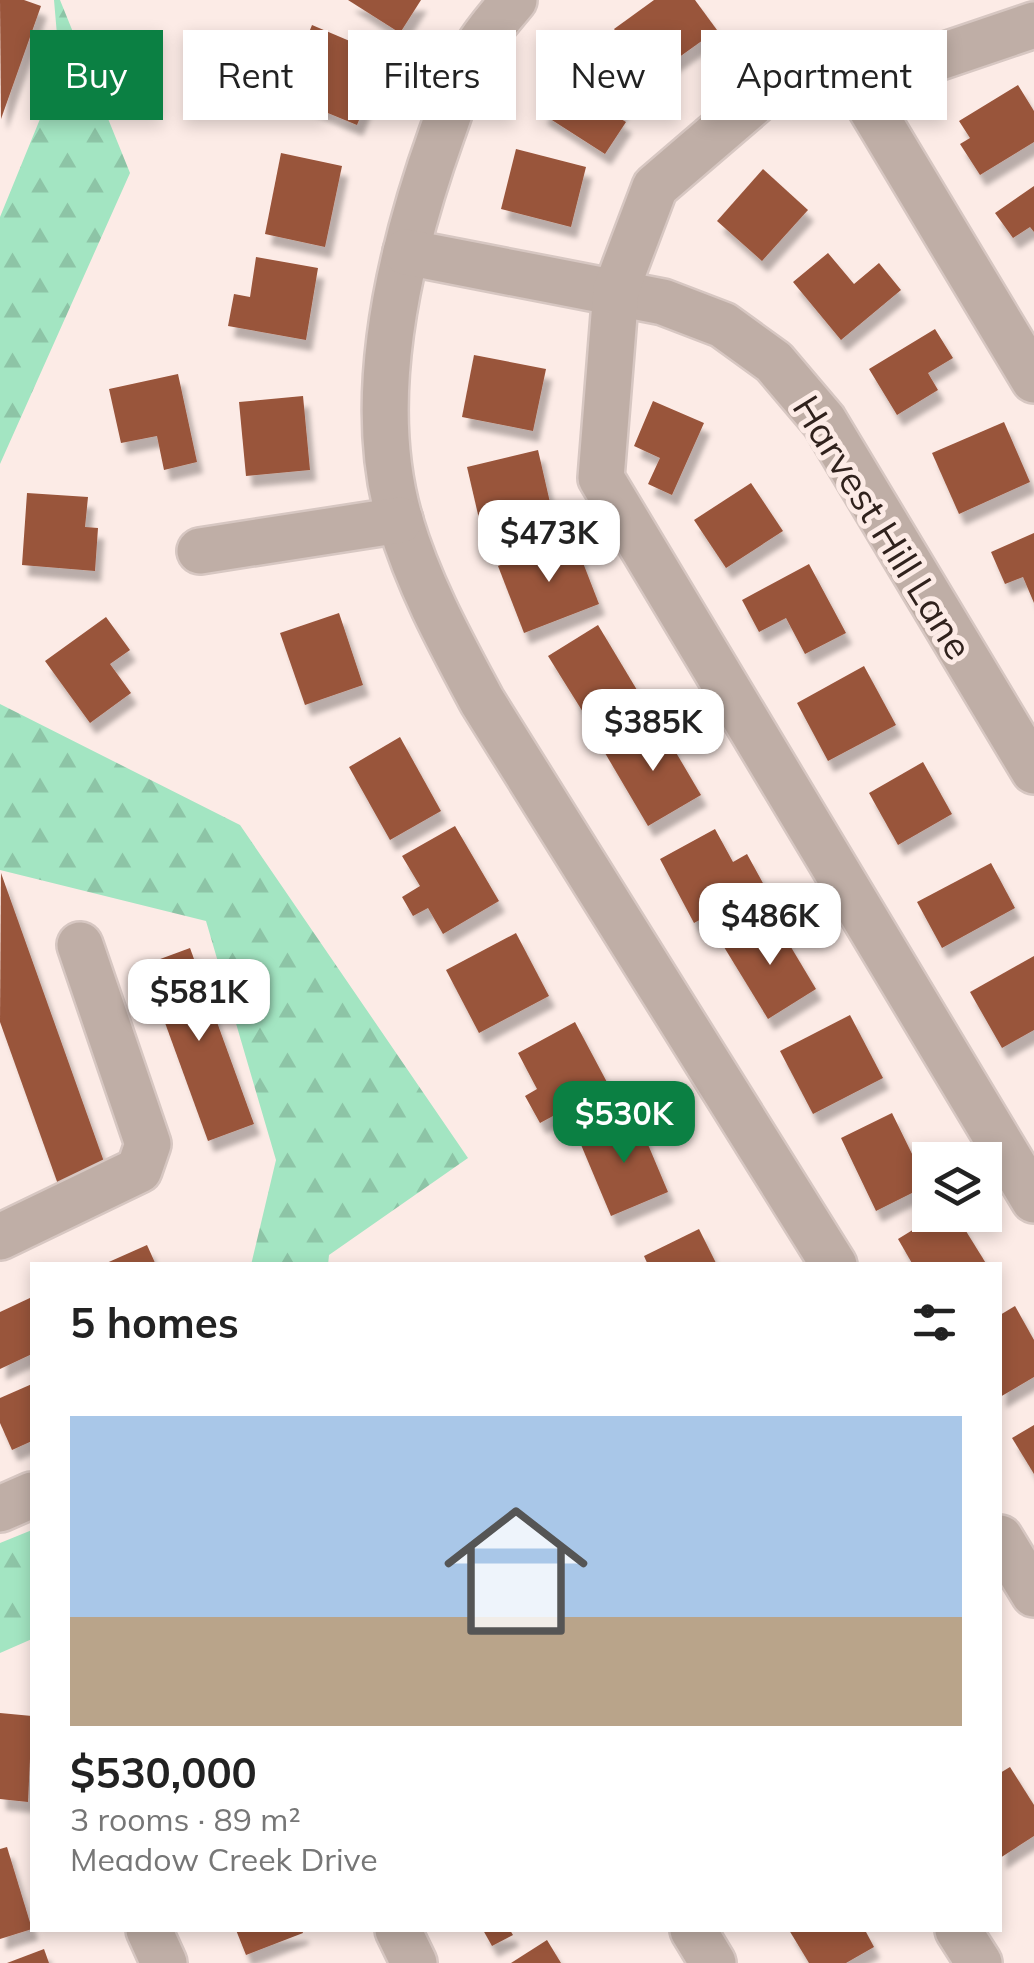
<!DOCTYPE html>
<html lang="en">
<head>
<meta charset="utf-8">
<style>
	:root { --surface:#fff; --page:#f2f2f2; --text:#222; --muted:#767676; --line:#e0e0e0; --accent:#0b8043 }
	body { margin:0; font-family:Mulish,sans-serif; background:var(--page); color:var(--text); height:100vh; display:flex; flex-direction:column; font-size:38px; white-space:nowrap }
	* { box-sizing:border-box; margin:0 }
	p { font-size:32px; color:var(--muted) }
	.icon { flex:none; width:55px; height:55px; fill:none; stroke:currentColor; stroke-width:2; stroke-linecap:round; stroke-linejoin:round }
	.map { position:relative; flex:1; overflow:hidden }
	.details { position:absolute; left:30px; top:1262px; width:972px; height:670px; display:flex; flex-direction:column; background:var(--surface); border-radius:0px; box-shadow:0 5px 15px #0003 }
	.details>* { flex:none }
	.guide { position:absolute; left:30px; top:30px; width:975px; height:90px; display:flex; gap:20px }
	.buttons { position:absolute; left:912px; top:1142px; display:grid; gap:20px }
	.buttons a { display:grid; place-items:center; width:90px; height:90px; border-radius:0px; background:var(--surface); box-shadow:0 5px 15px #0003; font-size:50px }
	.price { position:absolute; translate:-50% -85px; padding:0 22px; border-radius:20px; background:#fff; color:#222; font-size:32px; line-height:65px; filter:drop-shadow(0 2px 5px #0008) }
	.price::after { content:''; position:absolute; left:50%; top:60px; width:30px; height:22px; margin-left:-15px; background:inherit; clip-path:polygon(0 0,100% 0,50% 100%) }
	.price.active { background:var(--accent); color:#fff }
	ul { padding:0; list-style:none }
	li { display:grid; align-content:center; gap:20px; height:530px; padding:0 40px }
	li+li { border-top:2px solid var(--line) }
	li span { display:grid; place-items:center; height:310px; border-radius:0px; color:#555 }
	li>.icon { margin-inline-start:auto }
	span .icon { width:180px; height:180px; fill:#fffc; stroke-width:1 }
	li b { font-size:42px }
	h2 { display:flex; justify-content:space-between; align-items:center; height:120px; padding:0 40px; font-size:42px }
	.chip { padding:0 35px; border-radius:0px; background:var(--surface); box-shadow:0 5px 15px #0003; font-size:35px; line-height:90px }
	.chip.active { background:var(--accent); color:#fff }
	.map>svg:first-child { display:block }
</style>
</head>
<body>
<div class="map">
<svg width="1034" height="1963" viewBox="0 0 1034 1963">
	<defs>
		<pattern id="forest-firs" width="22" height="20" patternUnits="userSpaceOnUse" patternTransform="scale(2.5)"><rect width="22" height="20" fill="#a3e5c2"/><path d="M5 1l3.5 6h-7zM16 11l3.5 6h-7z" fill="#8dc4a6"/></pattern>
		<filter id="shadow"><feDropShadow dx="6" dy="11" stdDeviation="2.5" flood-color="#0004"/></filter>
	</defs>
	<rect width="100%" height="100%" fill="#fcebe6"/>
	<!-- forest -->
	<g fill="url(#forest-firs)">
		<polygon points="54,0 60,0 130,173 0,464 0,217 60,70"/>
		<polygon points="0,704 240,825 468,1158 329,1255 328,1265 251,1265 276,1160 206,921 0,870"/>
		<polygon points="32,1530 32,1639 0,1653 0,1543"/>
	</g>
	<!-- building -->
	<g fill="#99543b" filter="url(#shadow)">
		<polygon points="0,0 24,0 41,6 1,119"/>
		<polygon points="348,0 421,0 400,33"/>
		<polygon points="654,0 695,0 717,30 650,78 614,29"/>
		<polygon points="312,25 385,56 357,125 284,95"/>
		<polygon points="580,53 634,88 616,116 626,122 605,154 541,113"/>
		<polygon points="1018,85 1034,111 1034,142 980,175 960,144 970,138 959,121"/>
		<polygon points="516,149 586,167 571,227 501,209"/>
		<polygon points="281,153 342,166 325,247 265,234"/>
		<polygon points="763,169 808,210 762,261 717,221"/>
		<polygon points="1034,186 1034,232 1030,227 1013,238 995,213"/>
		<polygon points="828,253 854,284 879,263 901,290 841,340 793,282"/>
		<polygon points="256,257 318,268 306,340 228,326 234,294 250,297"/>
		<polygon points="935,329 953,358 928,373 938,390 897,415 869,369"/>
		<polygon points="474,355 546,369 533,431 462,417"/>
		<polygon points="178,374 197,462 164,470 157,436 121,443 109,389"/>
		<polygon points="303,396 310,470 246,476 239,402"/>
		<polygon points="653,401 704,423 672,495 648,484 660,458 634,446"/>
		<polygon points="1004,422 1030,482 959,514 932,453"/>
		<polygon points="538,450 554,520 483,536 467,467"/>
		<polygon points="751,483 783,531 726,568 694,520"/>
		<polygon points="27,493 88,497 85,527 98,528 95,571 22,565"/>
		<polygon points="1034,533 1034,603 1023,577 1005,584 991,552"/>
		<polygon points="573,537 599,604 524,633 498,566"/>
		<polygon points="809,564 846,633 805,654 786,618 759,632 742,600"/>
		<polygon points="339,613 363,685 305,705 280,633"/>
		<polygon points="106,617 130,650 110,664 131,693 90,723 45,661"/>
		<polygon points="598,625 640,695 591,725 548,656"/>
		<polygon points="864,666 896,725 828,761 797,703"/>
		<polygon points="658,722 701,795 648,826 605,753"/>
		<polygon points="400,737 441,811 390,840 349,767"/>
		<polygon points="923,762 952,814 898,845 869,793"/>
		<polygon points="455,826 499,901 443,934 428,908 413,916 402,897 420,886 402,856"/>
		<polygon points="715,829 733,862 747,854 764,885 694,923 660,859"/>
		<polygon points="991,863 1015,908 942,948 917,902"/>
		<polygon points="1,873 108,1173 60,1190 0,1022"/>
		<polygon points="773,917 816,989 768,1019 724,947"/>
		<polygon points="516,933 549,996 479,1033 446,970"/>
		<polygon points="190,948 254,1124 208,1141 144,965"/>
		<polygon points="1034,956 1034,1030 1002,1048 970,992"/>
		<polygon points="850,1015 883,1078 813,1114 780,1051"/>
		<polygon points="575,1022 609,1086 540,1123 525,1096 537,1089 518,1053"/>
		<polygon points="892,1113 915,1160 951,1143 959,1160 930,1160 930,1184 876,1211 841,1138"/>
		<polygon points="636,1116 668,1192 611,1216 579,1140"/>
		<polygon points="937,1215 956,1215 987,1265 913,1265 898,1239"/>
		<polygon points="699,1229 717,1265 648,1265 644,1256"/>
		<polygon points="147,1245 156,1265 102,1265"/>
		<polygon points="32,1297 32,1354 0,1369 0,1312"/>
		<polygon points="1015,1306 1034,1340 1034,1377 1000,1397 1000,1315"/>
		<polygon points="32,1384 32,1441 12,1450 0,1423 0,1398"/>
		<polygon points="1034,1425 1034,1474 1012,1438"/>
		<polygon points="0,1713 32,1716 28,1802 0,1799"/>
		<polygon points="1010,1767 1034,1805 1034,1836 1000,1858 1000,1773"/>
		<polygon points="7,1847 32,1929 0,1939 0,1849"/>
		<polygon points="236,1930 302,1930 303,1933 246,1955"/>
		<polygon points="483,1930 510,1930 513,1935 492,1946"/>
		<polygon points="789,1930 865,1930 874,1947 846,1963 809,1963"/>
		<polygon points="547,1940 561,1963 511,1963"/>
		<polygon points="44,1949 49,1963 7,1963"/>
	</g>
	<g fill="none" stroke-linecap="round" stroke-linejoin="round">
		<!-- minor casing -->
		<g stroke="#d7c7c2" stroke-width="50">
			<g id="minor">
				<path d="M514,0C501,16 487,31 477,48C461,73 452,106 442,133C400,250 364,399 400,521C419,585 451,643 482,701L834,1265"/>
				<polyline points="857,85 1034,25"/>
				<polyline points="406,252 663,302 723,325 774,362 824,421 1034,771"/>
				<polyline points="1034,380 857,85 775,84 655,187 616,290 601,478 1034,1200"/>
				<polyline points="200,551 400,520"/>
				<polyline points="0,1237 139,1170 148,1144 80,945"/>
				<polyline points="0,1509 32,1495"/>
				<polyline points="1000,1538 1034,1594"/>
				<polyline points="149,1930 164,1963"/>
				<polyline points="398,1930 414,1963"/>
				<polyline points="693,1930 713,1963"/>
				<polyline points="958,1930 979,1963"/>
			</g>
		</g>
		<!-- minor -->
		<use href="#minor" stroke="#bfaea6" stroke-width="45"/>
	</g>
	<g text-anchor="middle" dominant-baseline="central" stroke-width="10" stroke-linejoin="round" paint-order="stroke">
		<!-- street labels -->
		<g font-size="38" fill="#30221d" stroke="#fcebe6">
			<text transform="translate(883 527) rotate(58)">Harvest Hill Lane</text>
		</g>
	</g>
</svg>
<div class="buttons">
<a><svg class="icon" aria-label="layers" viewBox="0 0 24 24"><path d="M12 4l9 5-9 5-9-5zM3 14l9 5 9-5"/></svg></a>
</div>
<b class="price" style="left:549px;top:585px">$473K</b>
<b class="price" style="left:653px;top:774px">$385K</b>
<b class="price" style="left:770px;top:968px">$486K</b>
<b class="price" style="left:199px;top:1044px">$581K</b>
<b class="price active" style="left:624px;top:1166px">$530K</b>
<div class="guide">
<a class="chip active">Buy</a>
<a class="chip">Rent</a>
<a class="chip">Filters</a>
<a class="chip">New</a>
<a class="chip">Apartment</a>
</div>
<section class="details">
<h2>5 homes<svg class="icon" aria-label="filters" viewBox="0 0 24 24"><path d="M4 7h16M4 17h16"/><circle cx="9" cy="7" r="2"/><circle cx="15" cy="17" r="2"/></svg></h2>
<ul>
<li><span style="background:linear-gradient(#a9c7e8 65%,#b9a48a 0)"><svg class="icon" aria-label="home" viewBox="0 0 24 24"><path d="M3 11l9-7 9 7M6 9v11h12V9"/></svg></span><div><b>$530,000</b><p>3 rooms · 89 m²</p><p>Meadow Creek Drive</p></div></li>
</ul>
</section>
</div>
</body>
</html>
